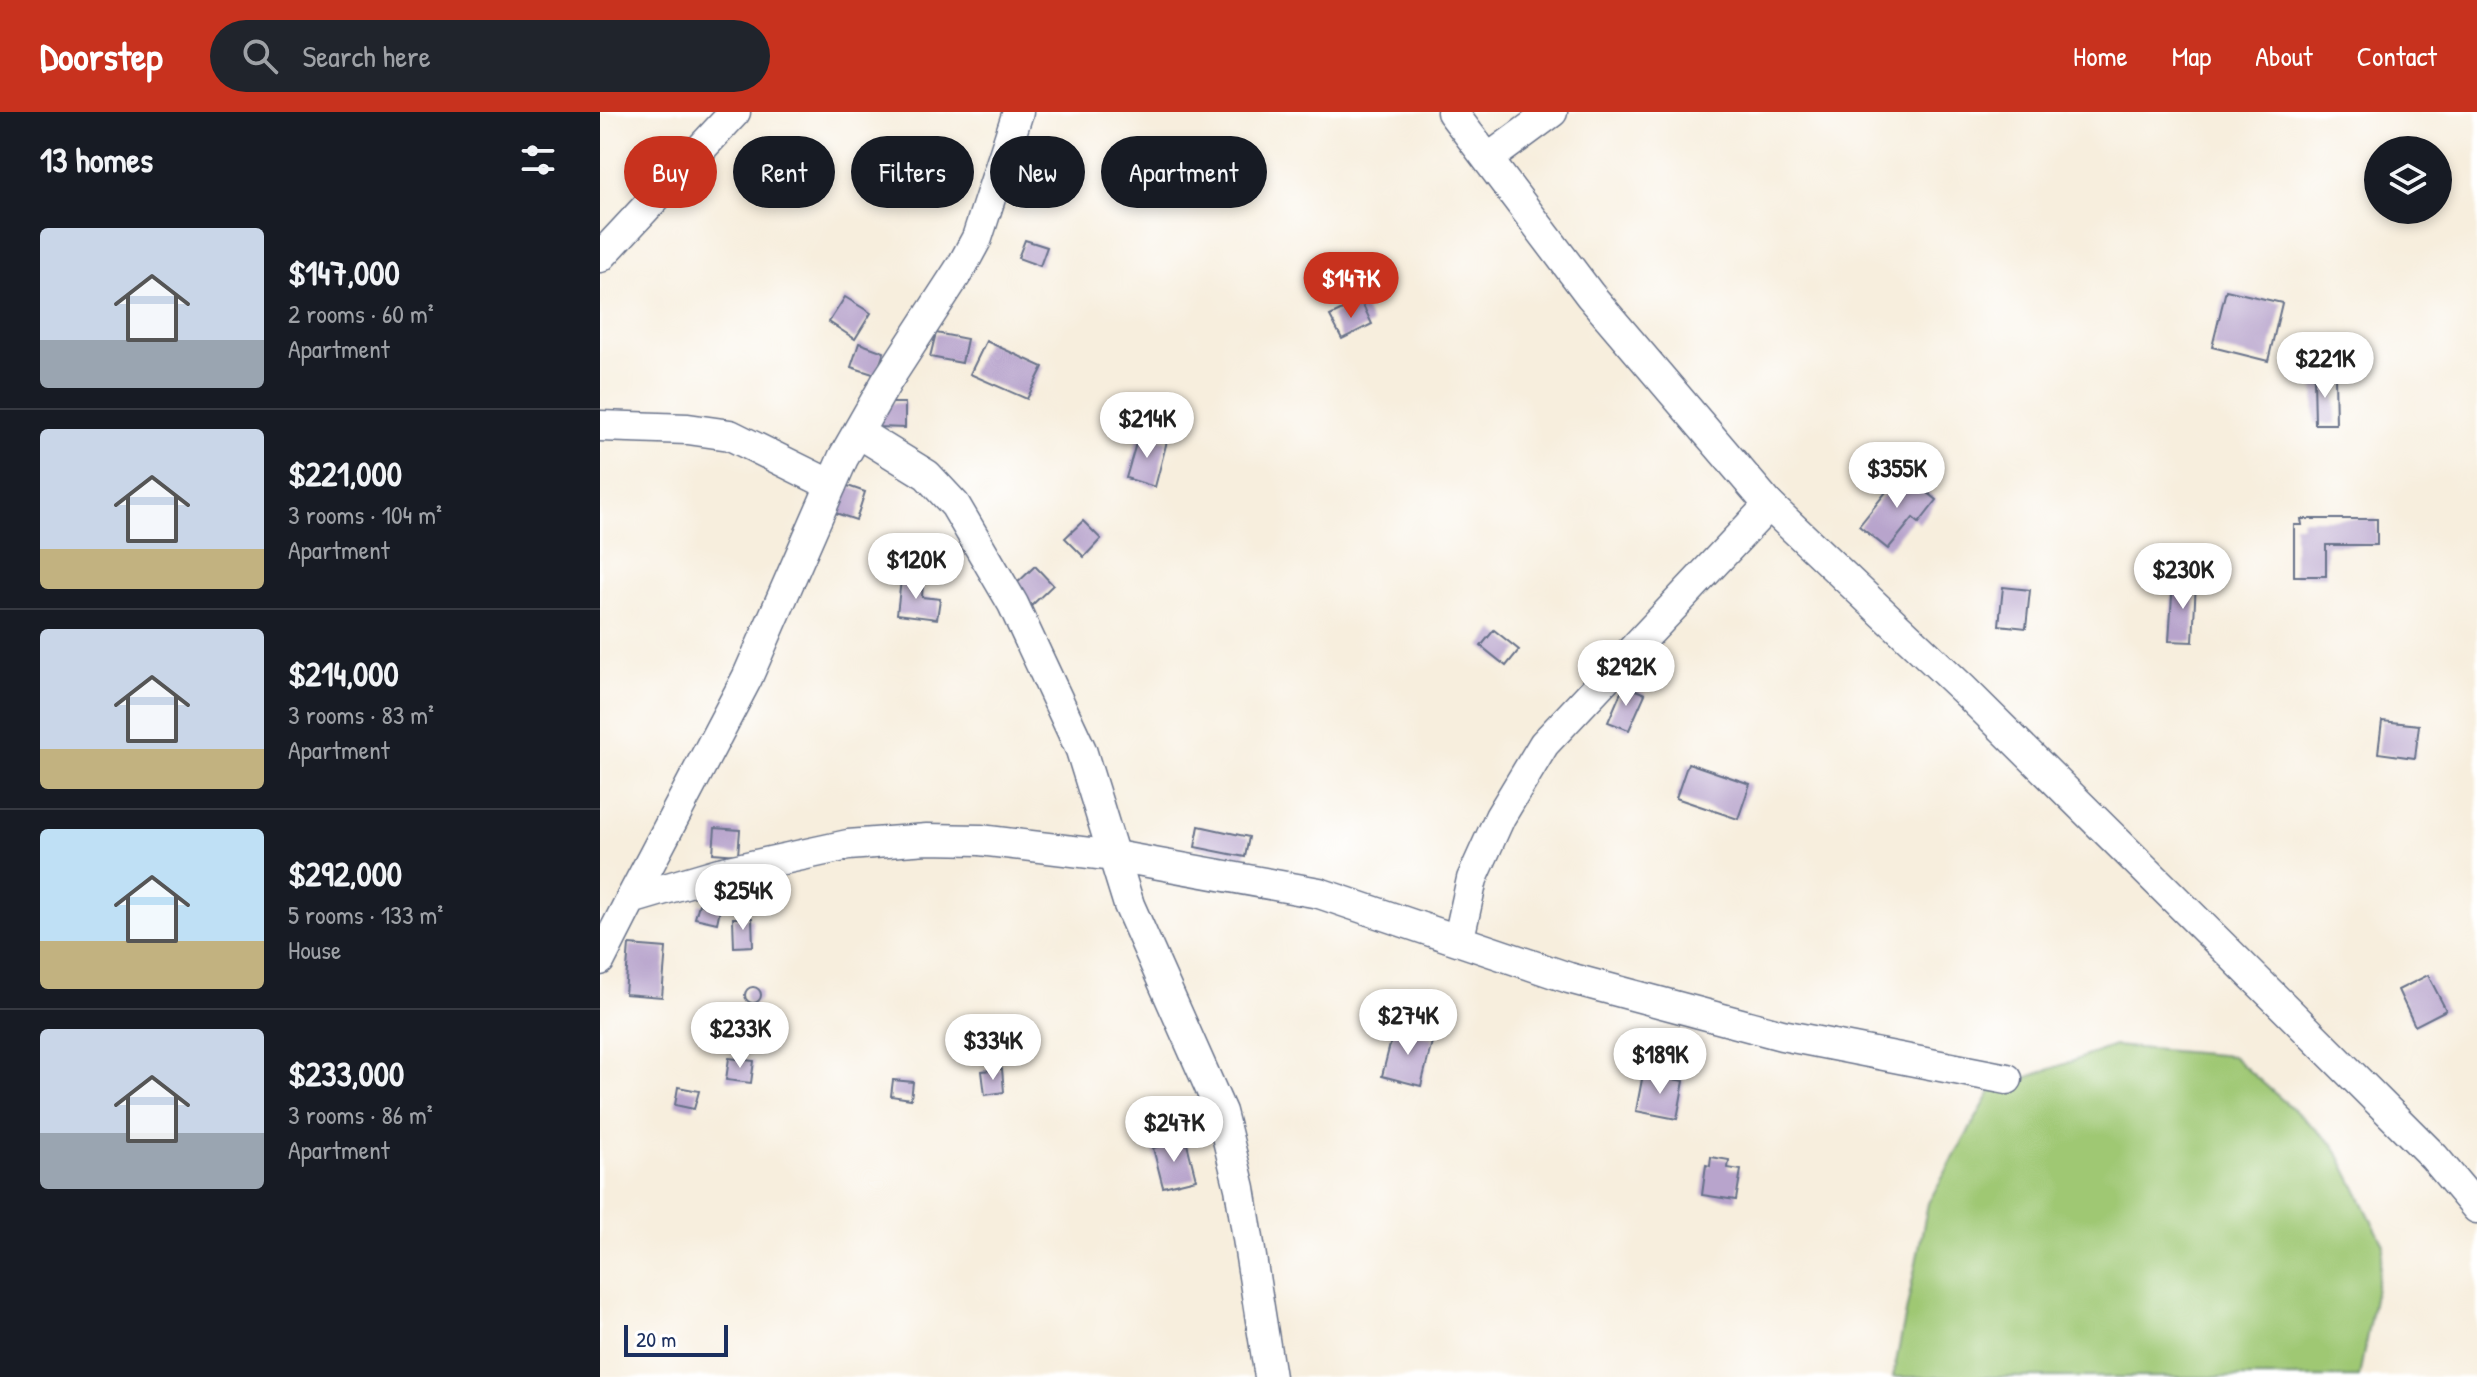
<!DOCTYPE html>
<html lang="en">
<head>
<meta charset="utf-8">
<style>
	:root { --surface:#171b24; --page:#20242c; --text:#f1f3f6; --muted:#9ea1a6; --line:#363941; --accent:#c8321e }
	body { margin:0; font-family:"Patrick Hand",sans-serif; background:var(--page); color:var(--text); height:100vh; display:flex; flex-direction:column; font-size:30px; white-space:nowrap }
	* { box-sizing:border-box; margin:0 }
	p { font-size:26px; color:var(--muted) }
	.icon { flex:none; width:44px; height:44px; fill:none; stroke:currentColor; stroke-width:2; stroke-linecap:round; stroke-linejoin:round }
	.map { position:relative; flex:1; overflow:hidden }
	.side { display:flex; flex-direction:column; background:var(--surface); width:600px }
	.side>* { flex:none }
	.top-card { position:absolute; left:24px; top:24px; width:760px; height:72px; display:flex; gap:16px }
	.controls { position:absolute; left:1764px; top:24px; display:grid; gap:16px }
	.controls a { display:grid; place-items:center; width:88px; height:88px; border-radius:50%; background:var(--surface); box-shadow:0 4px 12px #0003; font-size:40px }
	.scale { position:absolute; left:24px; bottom:20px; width:104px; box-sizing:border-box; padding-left:8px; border:4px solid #1b2f5e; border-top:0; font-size:22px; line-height:28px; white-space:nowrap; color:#1b2f5e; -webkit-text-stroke:6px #fff; paint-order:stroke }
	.price { position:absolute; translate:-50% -68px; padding:0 18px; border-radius:28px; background:#fff; color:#222; font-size:26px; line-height:52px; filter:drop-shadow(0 2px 4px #0008) }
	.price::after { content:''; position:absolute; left:50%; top:48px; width:24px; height:18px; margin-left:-12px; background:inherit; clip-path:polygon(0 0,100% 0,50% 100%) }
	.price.active { background:var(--accent); color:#fff }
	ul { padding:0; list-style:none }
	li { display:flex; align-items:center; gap:24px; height:200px; padding:0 40px }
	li+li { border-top:2px solid var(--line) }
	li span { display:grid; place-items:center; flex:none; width:224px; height:160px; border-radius:8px; color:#555 }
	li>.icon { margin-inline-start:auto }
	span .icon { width:96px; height:96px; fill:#fffc; stroke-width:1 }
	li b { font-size:34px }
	h2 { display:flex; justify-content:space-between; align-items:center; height:96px; padding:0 40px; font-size:34px }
	.pill { padding:0 28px; border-radius:36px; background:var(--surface); box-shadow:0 4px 12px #0003; font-size:28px; line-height:72px }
	.pill.active { background:var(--accent); color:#fff }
	header { display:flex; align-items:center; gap:48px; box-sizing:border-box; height:112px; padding:0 40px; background:var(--accent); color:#fff }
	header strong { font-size:38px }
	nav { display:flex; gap:44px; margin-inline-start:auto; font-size:28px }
	.search { width:560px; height:72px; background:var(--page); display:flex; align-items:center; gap:20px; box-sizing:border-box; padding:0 28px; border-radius:44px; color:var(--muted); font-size:30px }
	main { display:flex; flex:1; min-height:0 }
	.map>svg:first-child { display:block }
</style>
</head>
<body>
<header>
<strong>Doorstep</strong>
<div class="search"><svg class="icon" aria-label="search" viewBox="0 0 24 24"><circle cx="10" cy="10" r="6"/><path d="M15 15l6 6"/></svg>Search here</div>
<nav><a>Home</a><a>Map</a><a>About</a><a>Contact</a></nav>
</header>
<main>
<section class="side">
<h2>13 homes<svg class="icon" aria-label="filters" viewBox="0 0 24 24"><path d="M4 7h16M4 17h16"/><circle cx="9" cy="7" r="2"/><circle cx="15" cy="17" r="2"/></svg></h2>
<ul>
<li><span style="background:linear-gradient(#c9d6e8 70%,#9aa5b1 0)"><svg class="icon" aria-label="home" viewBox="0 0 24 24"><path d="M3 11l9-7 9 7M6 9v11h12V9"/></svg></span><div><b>$147,000</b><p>2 rooms · 60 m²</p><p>Apartment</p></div></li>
<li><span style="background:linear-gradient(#c9d6e8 75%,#c2b280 0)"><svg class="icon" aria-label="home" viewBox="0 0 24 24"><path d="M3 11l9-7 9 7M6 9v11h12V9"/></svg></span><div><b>$221,000</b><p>3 rooms · 104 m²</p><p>Apartment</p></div></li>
<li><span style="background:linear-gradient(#c9d6e8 75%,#c2b280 0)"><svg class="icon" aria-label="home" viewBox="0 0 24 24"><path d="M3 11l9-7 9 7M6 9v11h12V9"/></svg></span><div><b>$214,000</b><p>3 rooms · 83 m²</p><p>Apartment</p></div></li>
<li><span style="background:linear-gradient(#bfe0f5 70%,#c2b280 0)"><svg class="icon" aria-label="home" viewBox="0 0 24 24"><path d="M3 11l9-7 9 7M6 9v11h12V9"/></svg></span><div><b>$292,000</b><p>5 rooms · 133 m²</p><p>House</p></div></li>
<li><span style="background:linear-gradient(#c9d6e8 65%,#9aa5b1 0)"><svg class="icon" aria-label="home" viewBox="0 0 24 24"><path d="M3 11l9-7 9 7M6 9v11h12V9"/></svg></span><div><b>$233,000</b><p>3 rooms · 86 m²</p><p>Apartment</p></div></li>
</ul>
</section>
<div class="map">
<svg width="1877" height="1265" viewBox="0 0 1877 1265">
	<rect width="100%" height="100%" fill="#fff"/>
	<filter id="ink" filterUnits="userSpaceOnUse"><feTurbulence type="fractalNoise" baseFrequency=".0125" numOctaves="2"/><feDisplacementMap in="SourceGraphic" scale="16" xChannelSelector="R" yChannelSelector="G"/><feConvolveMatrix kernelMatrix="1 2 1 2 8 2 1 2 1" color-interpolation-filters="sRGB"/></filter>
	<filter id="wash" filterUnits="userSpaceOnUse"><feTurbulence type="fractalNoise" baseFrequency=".006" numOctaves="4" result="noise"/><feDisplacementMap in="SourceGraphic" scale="32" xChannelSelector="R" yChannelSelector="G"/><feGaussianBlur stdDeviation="1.8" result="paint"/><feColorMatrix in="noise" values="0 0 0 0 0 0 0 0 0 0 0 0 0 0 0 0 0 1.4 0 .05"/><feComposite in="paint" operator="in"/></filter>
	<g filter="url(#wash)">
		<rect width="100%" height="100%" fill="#f7eedd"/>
		<!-- green -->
		<polygon fill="#9fc873" stroke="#5d7c68" stroke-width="2" points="1514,934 1632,944 1734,1033 1784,1133 1759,1265 1293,1265 1328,1091 1392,978"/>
		<g id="blocks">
			<!-- building -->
			<g fill="#b8a4cc">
				<polygon points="425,128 447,135 440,154 418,146"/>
				<polygon points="1626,178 1682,191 1668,249 1612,235"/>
				<polygon points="245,185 271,201 255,227 229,210"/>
				<polygon points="761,189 772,212 742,227 730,204"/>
				<polygon points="336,221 367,227 362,251 330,245"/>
				<polygon points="386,229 443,255 427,287 370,262"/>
				<polygon points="259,231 284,240 276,263 251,255"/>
				<polygon points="1714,264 1735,264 1736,312 1715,312"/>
				<polygon points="279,291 305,291 305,316 279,315"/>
				<polygon points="539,321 567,329 555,375 526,366"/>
				<polygon points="1302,360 1337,388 1319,411 1313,406 1288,437 1259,414"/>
				<polygon points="239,371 265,380 256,408 230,399"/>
				<polygon points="1701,407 1777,407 1777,433 1726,433 1726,464 1694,464 1694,413 1702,413"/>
				<polygon points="483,409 501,427 484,445 465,426"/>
				<polygon points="435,454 453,473 430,495 411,477"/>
				<polygon points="301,468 323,471 322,485 340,487 337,507 297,502"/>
				<polygon points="1573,468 1596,469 1593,530 1569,529"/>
				<polygon points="1403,475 1430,478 1426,516 1399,513"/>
				<polygon points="894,518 919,538 906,554 881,534"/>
				<polygon points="1024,573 1045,582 1029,618 1008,610"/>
				<polygon points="1782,609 1819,613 1815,646 1778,641"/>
				<polygon points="1088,651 1150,672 1138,707 1076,686"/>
				<polygon points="599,714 649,725 645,745 595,735"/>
				<polygon points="115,716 140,718 138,743 113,741"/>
				<polygon points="99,792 120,797 117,811 95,806"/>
				<polygon points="133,806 152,806 153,834 134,835"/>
				<polygon points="29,833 66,836 62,885 25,882"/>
				<polygon points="1828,863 1846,898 1815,914 1798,878"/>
				<circle cx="153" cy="883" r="8"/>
				<polygon points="794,917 833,926 821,974 782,964"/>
				<polygon points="129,946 154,949 151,971 126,968"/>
				<polygon points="402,957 404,980 385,983 382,959"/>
				<polygon points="1043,962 1084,969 1077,1007 1036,999"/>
				<polygon points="293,968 313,970 311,987 291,984"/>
				<polygon points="78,975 99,979 94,997 75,993"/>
				<polygon points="586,1028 596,1067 563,1075 553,1036"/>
				<polygon points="1111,1045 1129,1048 1128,1056 1141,1058 1136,1088 1102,1083 1106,1053 1110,1054"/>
			</g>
		</g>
	</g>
	<g filter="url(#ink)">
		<use href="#blocks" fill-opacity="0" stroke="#68728a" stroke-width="2"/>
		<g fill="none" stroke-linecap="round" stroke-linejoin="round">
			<!-- street casing -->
			<g stroke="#68728a" stroke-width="33">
				<g id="street">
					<polyline points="852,0 990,183 1169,393 1363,577 1695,906 1834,1045 1877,1096"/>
					<polyline points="888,47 952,0"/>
					<polyline points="0,145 135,0"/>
					<polyline points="0,314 88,317 130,323 231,373"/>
					<polyline points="259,321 327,363 355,393 413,492 481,638 529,793 621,1000 640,1076 670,1265"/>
					<polyline points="31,787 147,566 243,346 287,269 363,152 377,126 418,0"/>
					<polyline points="859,826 872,767 900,705 944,632 1169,393"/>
					<polyline points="0,848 31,787 119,761 248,733 327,727 380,728 515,744 719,781 969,866 1182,923 1407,967"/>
				</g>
			</g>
			<!-- street -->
			<use href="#street" stroke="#fff" stroke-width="30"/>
		</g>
	</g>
</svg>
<div class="controls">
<a><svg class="icon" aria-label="layers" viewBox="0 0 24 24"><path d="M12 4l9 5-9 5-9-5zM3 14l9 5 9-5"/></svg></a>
</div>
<div class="scale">20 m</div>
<b class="price active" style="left:751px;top:208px">$147K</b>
<b class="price" style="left:1725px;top:288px">$221K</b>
<b class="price" style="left:547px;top:348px">$214K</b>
<b class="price" style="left:1297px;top:398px">$355K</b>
<b class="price" style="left:316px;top:489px">$120K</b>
<b class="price" style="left:1583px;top:499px">$230K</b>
<b class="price" style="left:1026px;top:596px">$292K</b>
<b class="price" style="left:143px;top:820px">$254K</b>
<b class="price" style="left:808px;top:945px">$274K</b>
<b class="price" style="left:140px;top:958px">$233K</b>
<b class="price" style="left:393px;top:970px">$334K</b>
<b class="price" style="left:1060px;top:984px">$189K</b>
<b class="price" style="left:574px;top:1052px">$247K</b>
<div class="top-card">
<a class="pill active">Buy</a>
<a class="pill">Rent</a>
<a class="pill">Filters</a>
<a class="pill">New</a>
<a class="pill">Apartment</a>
</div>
</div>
</main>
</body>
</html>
